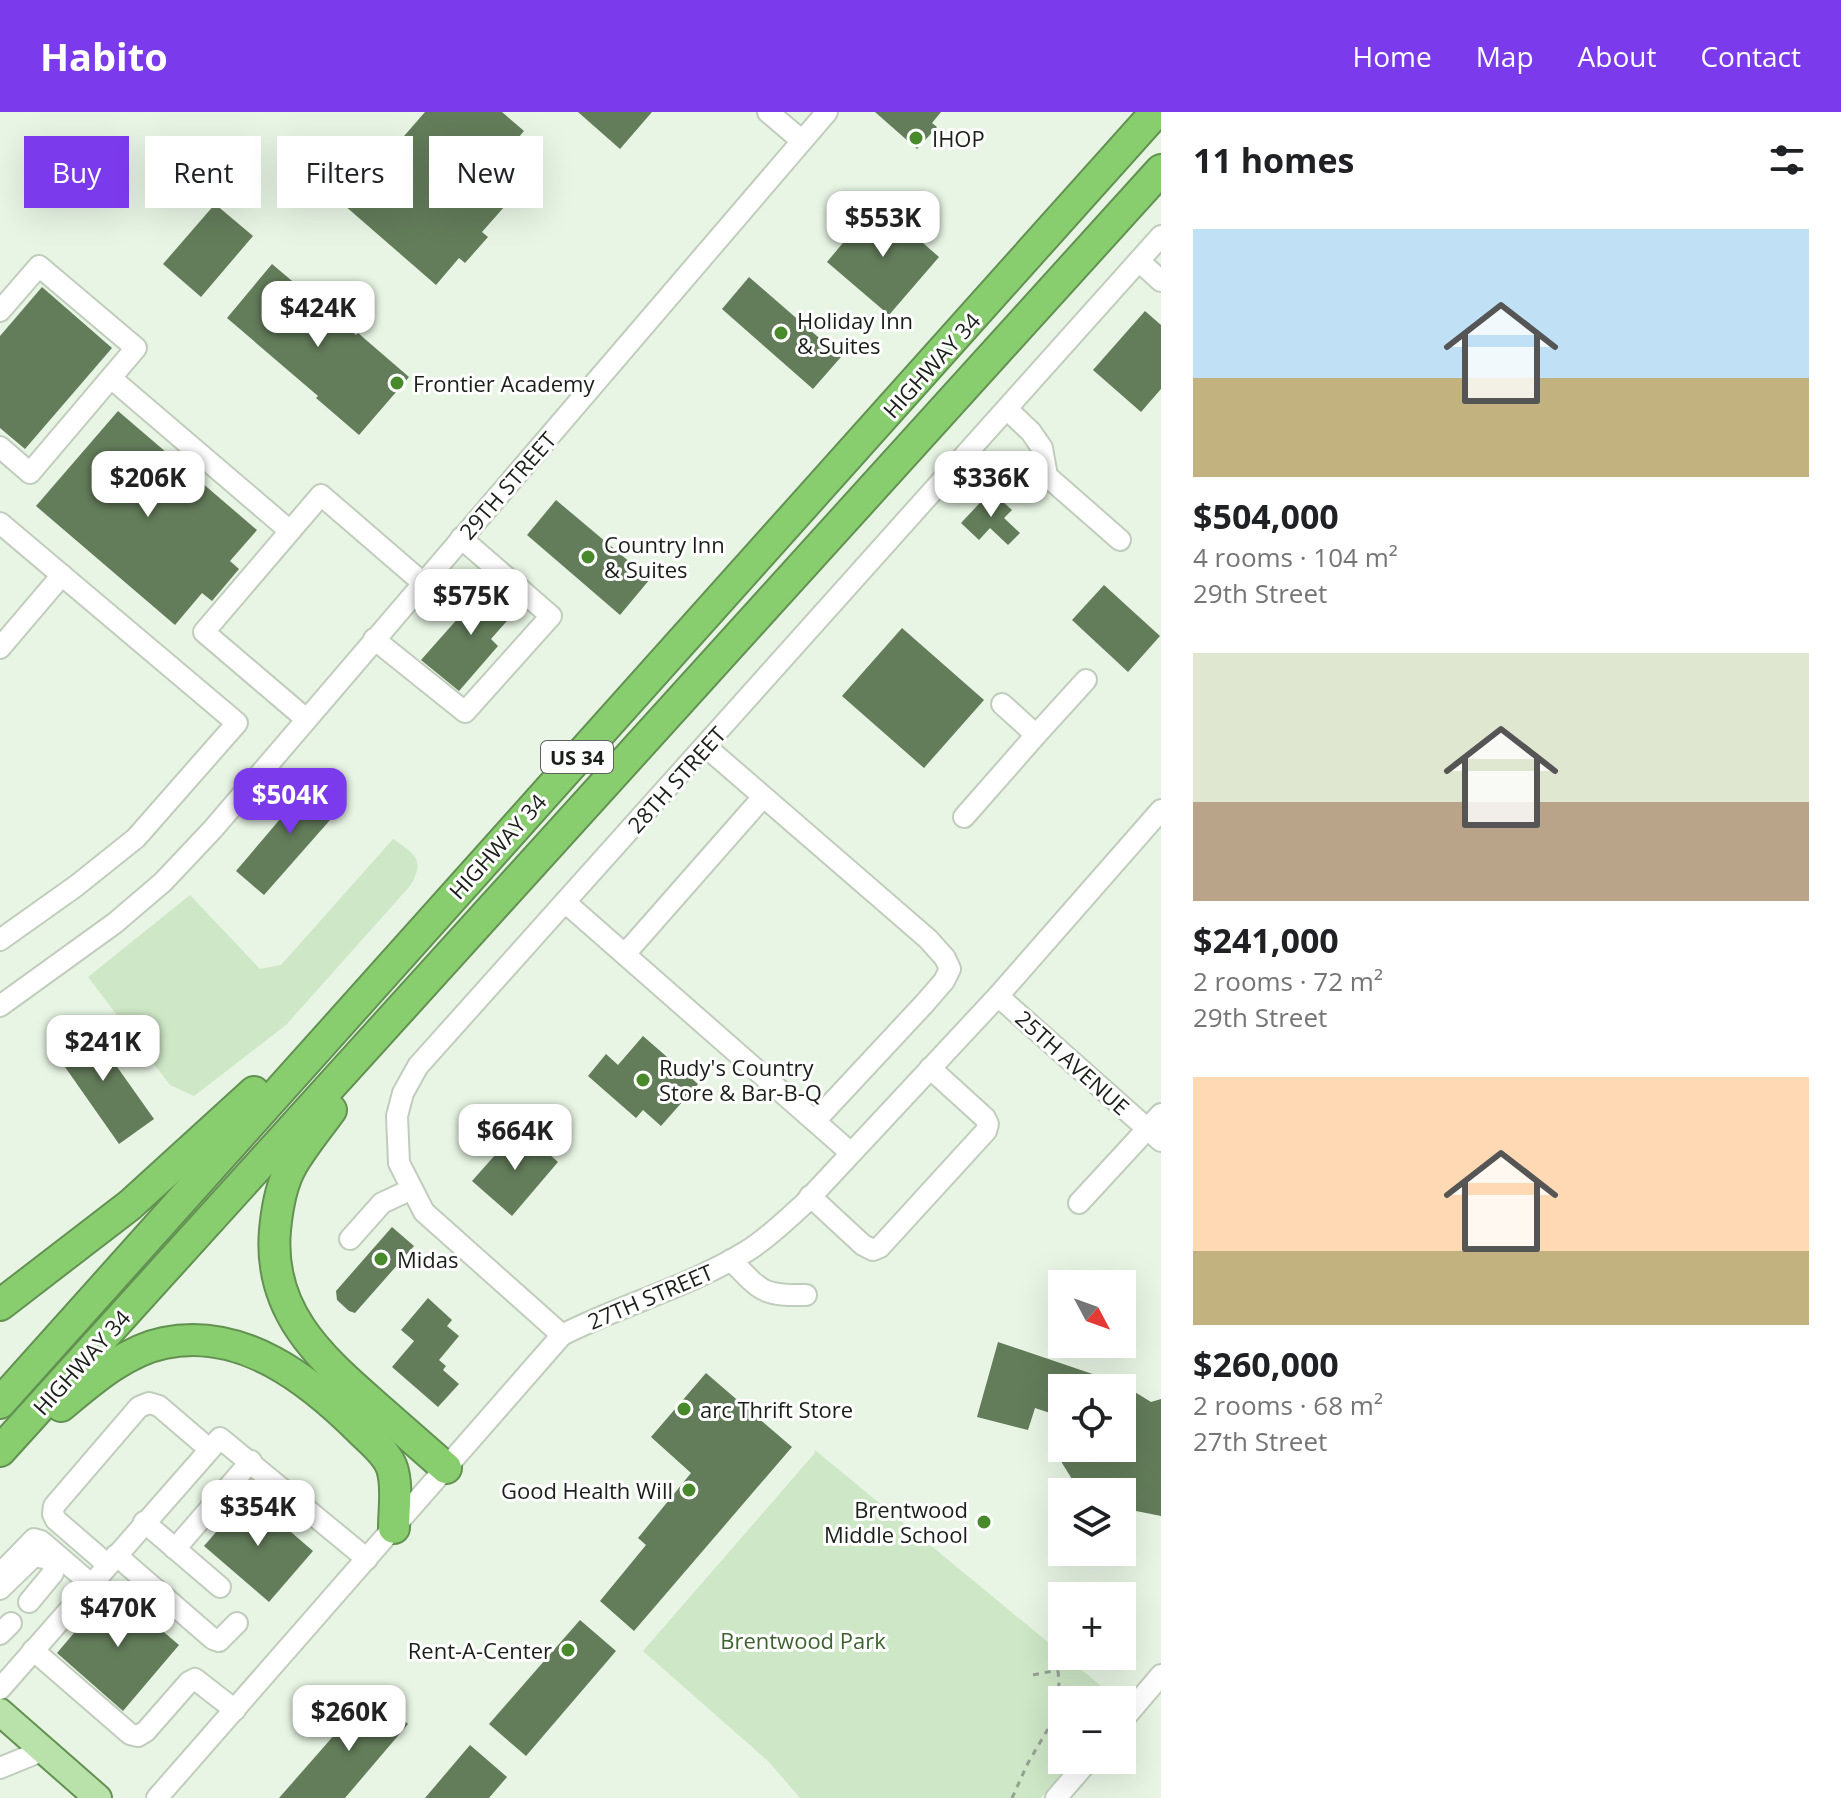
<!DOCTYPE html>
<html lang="en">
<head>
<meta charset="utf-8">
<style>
	:root { --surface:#fff; --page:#f2f2f2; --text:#202124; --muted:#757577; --accent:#7c3aed }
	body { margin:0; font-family:"Open Sans",sans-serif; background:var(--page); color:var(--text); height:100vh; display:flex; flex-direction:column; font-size:30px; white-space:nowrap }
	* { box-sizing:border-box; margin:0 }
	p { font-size:26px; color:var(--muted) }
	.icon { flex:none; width:44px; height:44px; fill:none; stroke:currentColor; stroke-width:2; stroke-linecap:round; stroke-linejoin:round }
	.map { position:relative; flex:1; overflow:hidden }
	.details { display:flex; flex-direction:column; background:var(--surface); width:680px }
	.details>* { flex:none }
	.hud { position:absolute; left:24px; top:24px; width:760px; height:72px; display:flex; gap:16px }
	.needle { width:52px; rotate:131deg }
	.fabs { position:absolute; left:1048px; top:1158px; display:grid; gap:16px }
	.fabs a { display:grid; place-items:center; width:88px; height:88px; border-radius:0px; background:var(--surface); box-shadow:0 8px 32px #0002; font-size:40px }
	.price { position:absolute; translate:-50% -68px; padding:0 18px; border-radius:16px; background:#fff; color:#222; font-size:26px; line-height:52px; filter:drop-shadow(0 2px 4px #0008) }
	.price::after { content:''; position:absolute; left:50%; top:48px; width:24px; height:18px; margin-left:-12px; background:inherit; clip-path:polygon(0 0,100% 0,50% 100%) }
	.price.active { background:var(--accent); color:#fff }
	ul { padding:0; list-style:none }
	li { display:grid; align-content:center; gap:16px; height:424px; padding:0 32px }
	li span { display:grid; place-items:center; height:248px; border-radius:0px; color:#555 }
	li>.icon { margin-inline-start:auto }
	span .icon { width:144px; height:144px; fill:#fffc; stroke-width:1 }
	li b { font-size:34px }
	h2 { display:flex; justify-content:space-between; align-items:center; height:96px; padding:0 32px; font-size:34px }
	.chip { padding:0 28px; border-radius:0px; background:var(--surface); box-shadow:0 8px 32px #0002; font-size:28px; line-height:72px }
	.chip.active { background:var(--accent); color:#fff }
	header { display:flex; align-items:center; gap:48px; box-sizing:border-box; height:112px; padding:0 40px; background:var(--accent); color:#fff }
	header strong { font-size:38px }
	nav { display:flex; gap:44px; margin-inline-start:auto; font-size:28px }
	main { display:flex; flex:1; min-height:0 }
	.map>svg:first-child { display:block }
</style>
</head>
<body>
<header>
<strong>Habito</strong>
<nav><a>Home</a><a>Map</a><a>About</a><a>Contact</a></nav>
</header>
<main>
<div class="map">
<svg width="1161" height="1686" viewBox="0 0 1161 1686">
	<rect width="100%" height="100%" fill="#e8f5e4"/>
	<!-- green -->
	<g fill="#cee7c6">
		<path d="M393,727C415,742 426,748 410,774L286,913L194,984L170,973L88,865L190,783L260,857L281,853Z"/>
		<polygon points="815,1338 1118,1588 1062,1588 1062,1648 1073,1648 1041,1686 800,1686 769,1650 643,1539 814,1342"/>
	</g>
	<!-- building -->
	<g fill="#637c5a">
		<polygon points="425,0 502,0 524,19 479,72 505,94 482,120 488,125 465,151 459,146 436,173 344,93"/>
		<polygon points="578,0 652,0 620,37"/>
		<polygon points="875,0 941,0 932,11 937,15 917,37"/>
		<polygon points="877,91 939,145 889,203 827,150 847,126 844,124 854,113 856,115"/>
		<polygon points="215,92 253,124 201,185 163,152"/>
		<polygon points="272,152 356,223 358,221 409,265 359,323 316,286 318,284 227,206"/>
		<polygon points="749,165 841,245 813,277 722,197"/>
		<polygon points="42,175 112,236 25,337 0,316 0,224"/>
		<polygon points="1145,199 1161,213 1161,277 1141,300 1093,258"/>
		<polygon points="118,299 257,418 230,449 239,457 212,489 202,481 175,513 36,394"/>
		<polygon points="991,379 1012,398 1004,406 1020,421 1008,433 990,416 979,428 961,411"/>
		<polygon points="556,388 650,467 620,503 527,423"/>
		<polygon points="491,469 520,494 491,527 498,534 459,579 421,548"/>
		<polygon points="1104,473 1160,524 1128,560 1072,508"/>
		<polygon points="902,516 984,588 924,656 842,584"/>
		<polygon points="315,666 345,691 264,783 236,759"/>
		<polygon points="86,911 154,1007 119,1032 51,935"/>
		<polygon points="643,924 698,972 661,1014 643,998 636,1006 588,964 606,942 618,953"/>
		<polygon points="519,1016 558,1050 512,1104 472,1069"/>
		<polygon points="392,1115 414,1134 355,1201 349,1199 337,1188 336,1179"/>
		<polygon points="428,1186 452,1208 447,1214 459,1224 439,1248 446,1254 443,1258 459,1272 438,1295 392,1255 414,1229 401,1218"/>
		<polygon points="998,1230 1122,1272 1151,1290 1161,1287 1161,1404 1136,1399 1132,1414 1122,1410 1122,1380 1080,1380 1062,1351 1060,1336 1122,1336 1122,1276 1062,1276 1062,1305 1035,1296 1028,1318 977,1305"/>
		<polygon points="706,1261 792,1335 634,1519 600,1489 646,1433 638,1426 691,1361 651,1325"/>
		<polygon points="248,1383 313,1439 269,1490 204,1434"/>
		<polygon points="112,1476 179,1533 123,1599 57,1541"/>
		<polygon points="580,1508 616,1539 526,1644 489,1612"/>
		<polygon points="372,1580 408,1612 345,1686 279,1686"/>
		<polygon points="470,1633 507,1665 489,1686 425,1686"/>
	</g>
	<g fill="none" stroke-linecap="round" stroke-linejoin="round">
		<!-- minor casing -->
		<g stroke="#c1cdbc" stroke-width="24">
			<g id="minor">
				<polyline points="768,0 801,28"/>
				<polyline points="1139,149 1161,169"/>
				<polyline points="0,199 39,154 136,236 30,361 0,335"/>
				<polyline points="111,266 290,419"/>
				<polyline points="1007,297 1031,320 1042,336 1047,364 1120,428"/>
				<polyline points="0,411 237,611 136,726 76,774 0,828"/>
				<polyline points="374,527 465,600 551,504 461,426"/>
				<polyline points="0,536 62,463"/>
				<polyline points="306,607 204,520 321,383 423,471"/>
				<polyline points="1036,623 1086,568"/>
				<polyline points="705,634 928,827 945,846 950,857 944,869 925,891 815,1009"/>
				<polyline points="964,705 1036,623 1002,592"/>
				<polyline points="565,790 851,1041"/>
				<polyline points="625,842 763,685"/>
				<polyline points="998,884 1161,1029"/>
				<polyline points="0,894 115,811 163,770 213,717 827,0"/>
				<polyline points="810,1084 863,1133 873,1138 880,1135 986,1019 988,1012 985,1006 930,956"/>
				<polyline points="1079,1091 1161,1002"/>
				<polyline points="350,1127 382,1091 412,1077"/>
				<path d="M731,1148C761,1179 762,1184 806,1183"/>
				<polyline points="562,1223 424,1100 399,1051 397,1004 403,981 418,954 1161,124"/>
				<polyline points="144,1410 220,1475"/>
				<polyline points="175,1437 251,1349"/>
				<polyline points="116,1443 213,1527 219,1529 237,1511"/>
				<polyline points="108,1453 56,1408 53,1402 54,1394 139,1295 149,1291 159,1294 208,1336"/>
				<polyline points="0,1462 34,1427 41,1429 91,1472"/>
				<polyline points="0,1477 34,1444 49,1447 54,1456 53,1461 29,1490"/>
				<polyline points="0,1522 11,1511"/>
				<polyline points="33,1538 130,1622 138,1624 146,1619 189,1570 195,1567 235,1598"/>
				<polyline points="0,1577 220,1326 367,1447"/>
				<polyline points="1122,1609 1161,1563"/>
				<polyline points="0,1656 44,1638"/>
				<path d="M157,1686L562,1223C623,1192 689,1175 747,1139C768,1126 786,1108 804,1092L998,884L1161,698"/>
				<polyline points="1056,1686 1089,1648"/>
			</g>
		</g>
		<!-- major casing -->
		<g stroke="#629151" stroke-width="30">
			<polyline id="major" points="0,1600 98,1686"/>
		</g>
		<!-- highway casing -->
		<g stroke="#629151" stroke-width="34">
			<g id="highway">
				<path d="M331,998C318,1016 303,1034 292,1053C281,1072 277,1097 275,1118C268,1197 317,1243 372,1291C397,1313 421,1334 446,1356"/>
				<polyline points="0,1193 130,1093 254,980"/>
				<polyline points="0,1291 1156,0"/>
				<path d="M61,1294C91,1269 125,1239 164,1231C242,1215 309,1267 361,1319C372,1330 387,1341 392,1356C398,1374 394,1397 394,1416"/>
				<polyline points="0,1339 1161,58"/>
			</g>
		</g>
		<!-- path -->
		<g stroke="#96a093" stroke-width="3" stroke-dasharray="6 6" stroke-linecap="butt">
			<polyline points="1033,1563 1058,1558"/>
			<polyline points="1012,1686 1028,1651 1052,1610 1059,1572 1058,1558 1066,1544"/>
		</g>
		<!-- minor -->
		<use href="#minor" stroke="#fff" stroke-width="20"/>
		<!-- major -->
		<use href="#major" stroke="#b8e2a9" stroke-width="26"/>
		<!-- highway -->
		<use href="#highway" stroke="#88ce6f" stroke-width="30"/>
	</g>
	<!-- markers -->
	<g fill="#47892b" stroke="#fff" stroke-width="3">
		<circle cx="916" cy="26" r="8"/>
		<circle cx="781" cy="221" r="8"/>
		<circle cx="397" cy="271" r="8"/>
		<circle cx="588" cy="445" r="8"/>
		<circle cx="643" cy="968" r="8"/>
		<circle cx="381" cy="1147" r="8"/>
		<circle cx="684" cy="1297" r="8"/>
		<circle cx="689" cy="1378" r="8"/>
		<circle cx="984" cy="1410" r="8"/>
		<circle cx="568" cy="1538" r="8"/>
	</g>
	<g text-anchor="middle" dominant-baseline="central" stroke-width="6" stroke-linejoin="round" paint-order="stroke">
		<!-- shield labels -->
		<rect fill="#fff" stroke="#5f625e" stroke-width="2" x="541" y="629" width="72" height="32" rx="6"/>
		<g font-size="20" font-weight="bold" fill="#1a1f19">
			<text x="577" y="645">US 34</text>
		</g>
		<!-- poi labels -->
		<g font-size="22" fill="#1a1f19" stroke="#fff" text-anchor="start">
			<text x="932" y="26">IHOP</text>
			<text x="797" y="208">Holiday Inn<tspan x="797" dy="25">&amp; Suites</tspan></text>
			<text x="413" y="271">Frontier Academy</text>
			<text x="604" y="432">Country Inn<tspan x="604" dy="25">&amp; Suites</tspan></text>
			<text x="659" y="955">Rudy's Country<tspan x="659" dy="25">Store &amp; Bar-B-Q</tspan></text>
			<text x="397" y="1147">Midas</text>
			<text x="700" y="1297">arc Thrift Store</text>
			<text x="673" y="1378" text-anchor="end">Good Health Will</text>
			<text x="968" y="1397" text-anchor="end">Brentwood<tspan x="968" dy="25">Middle School</tspan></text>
			<text x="552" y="1538" text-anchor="end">Rent-A-Center</text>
		</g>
		<!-- street labels -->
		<g font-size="22" fill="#1a1f19" stroke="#fff">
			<text transform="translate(931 253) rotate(-48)">HIGHWAY 34</text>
			<text transform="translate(507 373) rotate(-49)">29TH STREET</text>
			<text transform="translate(676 667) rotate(-48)">28TH STREET</text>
			<text transform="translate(497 734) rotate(-48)">HIGHWAY 34</text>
			<text transform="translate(1073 950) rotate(42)">25TH AVENUE</text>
			<text transform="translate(650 1184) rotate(-23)">27TH STREET</text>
			<text transform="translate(81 1250) rotate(-48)">HIGHWAY 34</text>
		</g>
		<!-- park labels -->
		<g font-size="22" fill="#3e6330" stroke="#fff">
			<text x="803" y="1528">Brentwood Park</text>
		</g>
	</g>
</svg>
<div class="fabs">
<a><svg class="needle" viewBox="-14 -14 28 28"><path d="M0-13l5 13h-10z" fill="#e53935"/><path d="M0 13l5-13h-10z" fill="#757577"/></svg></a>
<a><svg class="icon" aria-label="locate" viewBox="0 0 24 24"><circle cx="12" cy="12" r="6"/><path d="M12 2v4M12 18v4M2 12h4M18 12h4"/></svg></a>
<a><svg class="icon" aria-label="layers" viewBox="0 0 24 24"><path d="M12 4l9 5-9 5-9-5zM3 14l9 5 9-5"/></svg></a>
<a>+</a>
<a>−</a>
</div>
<b class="price" style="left:883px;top:147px">$553K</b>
<b class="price" style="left:318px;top:237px">$424K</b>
<b class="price" style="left:148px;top:407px">$206K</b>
<b class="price" style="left:991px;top:407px">$336K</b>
<b class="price" style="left:471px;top:525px">$575K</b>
<b class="price active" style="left:290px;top:724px">$504K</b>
<b class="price" style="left:103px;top:971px">$241K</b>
<b class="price" style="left:515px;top:1060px">$664K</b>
<b class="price" style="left:258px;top:1436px">$354K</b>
<b class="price" style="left:118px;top:1537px">$470K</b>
<b class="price" style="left:349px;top:1641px">$260K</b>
<div class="hud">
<a class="chip active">Buy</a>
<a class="chip">Rent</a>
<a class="chip">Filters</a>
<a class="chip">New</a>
</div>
</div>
<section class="details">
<h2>11 homes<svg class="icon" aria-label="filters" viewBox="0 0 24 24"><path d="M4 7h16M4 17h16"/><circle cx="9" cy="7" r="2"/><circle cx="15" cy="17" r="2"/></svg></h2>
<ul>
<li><span style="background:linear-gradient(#bfe0f5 60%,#c2b280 0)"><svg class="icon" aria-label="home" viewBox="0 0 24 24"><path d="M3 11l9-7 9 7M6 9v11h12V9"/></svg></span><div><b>$504,000</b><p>4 rooms · 104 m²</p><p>29th Street</p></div></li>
<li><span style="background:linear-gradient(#dfe7d0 60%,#b9a48a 0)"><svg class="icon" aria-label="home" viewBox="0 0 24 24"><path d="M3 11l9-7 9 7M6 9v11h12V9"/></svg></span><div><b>$241,000</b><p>2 rooms · 72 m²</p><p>29th Street</p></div></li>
<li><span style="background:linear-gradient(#ffd9b3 70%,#c2b280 0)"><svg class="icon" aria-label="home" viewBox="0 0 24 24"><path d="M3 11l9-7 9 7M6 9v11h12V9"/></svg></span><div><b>$260,000</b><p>2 rooms · 68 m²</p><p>27th Street</p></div></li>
</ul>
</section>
</main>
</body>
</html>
